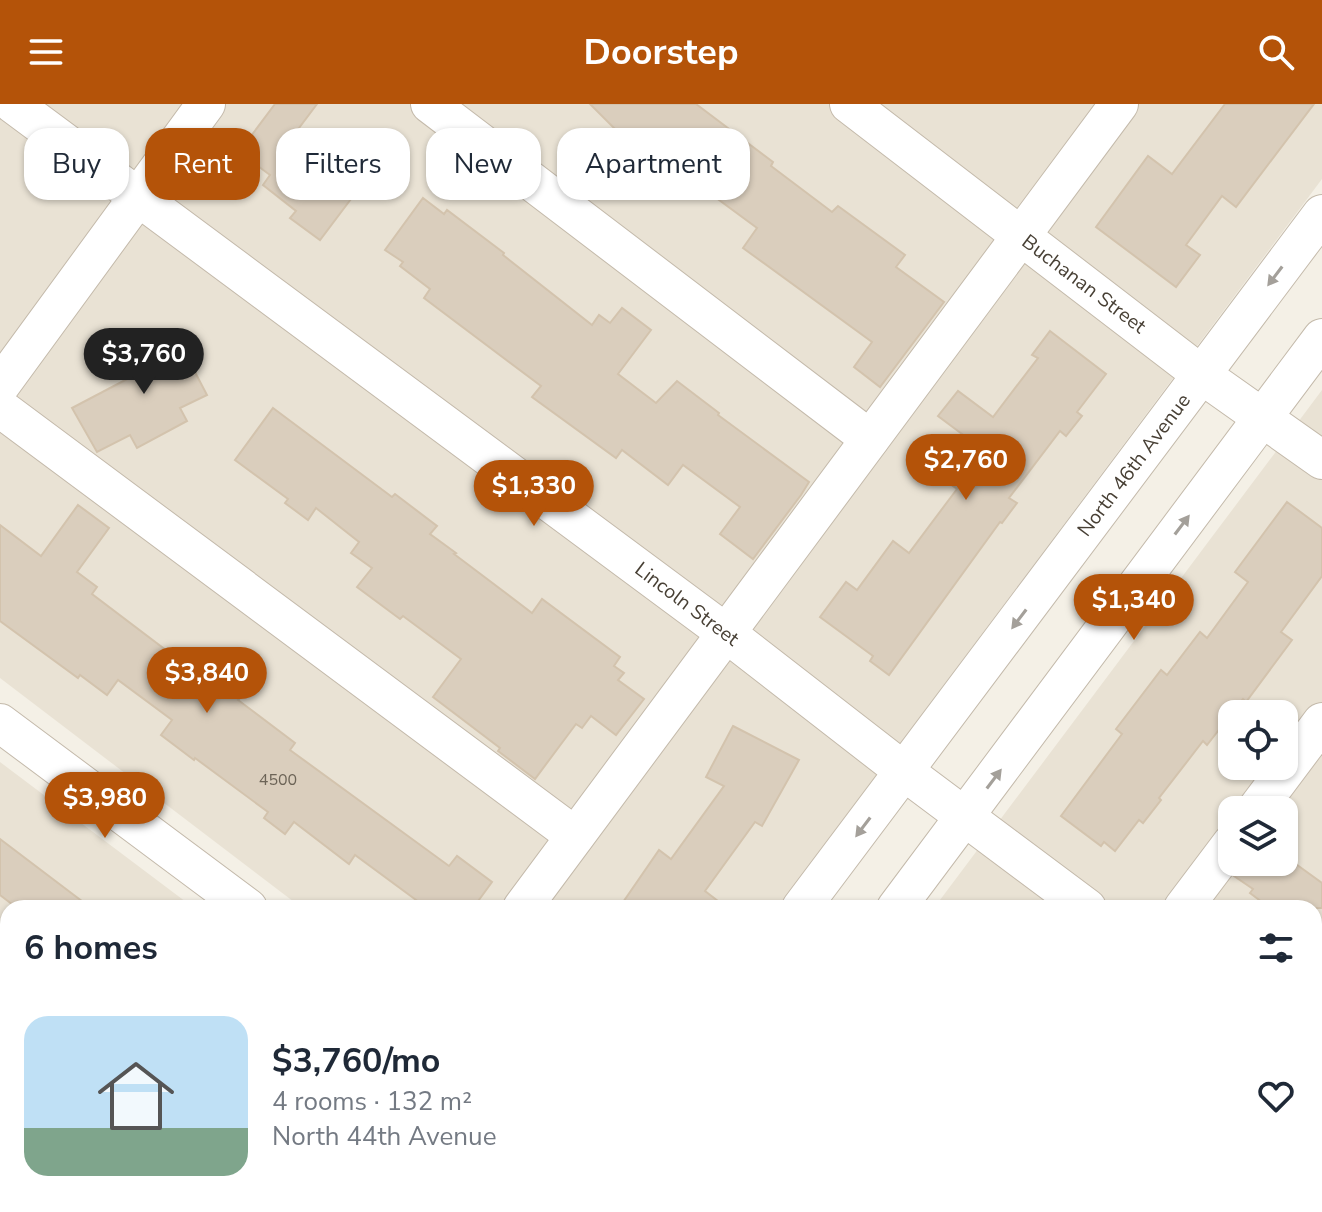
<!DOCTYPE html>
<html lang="en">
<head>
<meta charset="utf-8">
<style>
	:root { --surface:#fff; --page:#f2f2f3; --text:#1f2937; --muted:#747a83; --line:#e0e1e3; --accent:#b45309 }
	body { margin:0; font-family:"Nunito Sans",sans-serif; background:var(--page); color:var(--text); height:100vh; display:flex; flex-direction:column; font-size:30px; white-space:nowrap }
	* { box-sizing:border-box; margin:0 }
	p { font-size:26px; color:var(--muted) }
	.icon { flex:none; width:44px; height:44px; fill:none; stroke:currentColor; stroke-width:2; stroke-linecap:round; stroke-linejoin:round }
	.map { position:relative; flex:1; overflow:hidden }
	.drawer { position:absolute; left:0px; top:796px; width:1322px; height:312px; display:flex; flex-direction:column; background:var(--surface); border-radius:24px 24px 0 0; box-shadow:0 2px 6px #0004 }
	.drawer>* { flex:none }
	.hud { position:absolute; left:24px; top:24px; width:800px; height:72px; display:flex; gap:16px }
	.fabs { position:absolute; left:1218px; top:596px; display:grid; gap:16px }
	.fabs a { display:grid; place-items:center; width:80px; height:80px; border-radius:16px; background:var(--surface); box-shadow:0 2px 6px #0004; font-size:40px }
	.price { position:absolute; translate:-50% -68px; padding:0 18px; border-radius:28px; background:var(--accent); color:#fff; font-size:26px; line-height:52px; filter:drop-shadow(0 2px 4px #0008) }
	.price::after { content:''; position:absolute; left:50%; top:48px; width:24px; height:18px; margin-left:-12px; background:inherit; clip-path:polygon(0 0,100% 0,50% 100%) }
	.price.current { background:#222; color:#fff }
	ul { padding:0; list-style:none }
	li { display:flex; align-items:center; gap:24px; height:200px; padding:0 24px }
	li+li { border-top:2px solid var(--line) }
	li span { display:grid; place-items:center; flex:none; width:224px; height:160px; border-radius:24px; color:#555 }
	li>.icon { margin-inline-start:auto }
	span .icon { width:96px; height:96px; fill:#fffc; stroke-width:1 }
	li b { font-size:34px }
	h2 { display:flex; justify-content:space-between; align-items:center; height:96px; padding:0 24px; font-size:34px }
	.chip { padding:0 28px; border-radius:24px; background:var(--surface); box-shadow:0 2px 6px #0004; font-size:28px; line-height:72px }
	.chip.current { background:var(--accent); color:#fff }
	header { display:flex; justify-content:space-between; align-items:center; height:104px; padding:0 24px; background:var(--accent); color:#fff; font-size:36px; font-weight:700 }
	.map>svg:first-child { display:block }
</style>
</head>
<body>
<header><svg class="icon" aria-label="menu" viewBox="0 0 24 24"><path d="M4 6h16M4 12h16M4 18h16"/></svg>Doorstep<svg class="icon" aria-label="search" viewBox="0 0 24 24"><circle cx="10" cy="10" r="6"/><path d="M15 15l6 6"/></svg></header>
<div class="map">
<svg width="1322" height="1108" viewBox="0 0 1322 1108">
	<rect width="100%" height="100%" fill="#f4f0e6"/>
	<!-- residential -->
	<g fill="#e9e2d4" fill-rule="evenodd">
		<polygon points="0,0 1322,0 1322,75 777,804 302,804 0,574"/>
		<path d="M1322,286V1108H720L711,1101L712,1100H1314V804H934ZM1232,610H1284V662H1232ZM1232,706H1284V758H1232Z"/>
		<polygon points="0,658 194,804 8,804 8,1100 551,1100 546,1108 0,1108"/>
	</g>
	<!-- building -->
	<g fill="#dacebd" stroke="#d3c3ad" stroke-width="2">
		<polygon points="275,0 317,0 287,40 354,91 320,136 290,114 296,107 263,81 270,71 239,48"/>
		<polygon points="590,0 696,0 773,58 771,62 832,108 838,102 905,151 896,163 944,198 880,283 854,263 872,238 743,144 757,124 666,57 662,63 643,53"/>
		<polygon points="1225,0 1314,0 1236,103 1222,92 1186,141 1200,151 1176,183 1096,123 1148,52 1172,70"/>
		<polygon points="423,94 444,110 447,106 504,149 503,151 592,221 599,211 610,219 622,204 651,226 618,270 656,299 677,277 719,309 718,311 809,378 801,391 753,455 720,430 740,403 683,361 668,381 622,346 616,354 532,293 541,282 424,194 430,185 400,162 403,158 385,146"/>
		<polygon points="173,226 207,291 180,304 187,317 137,344 130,331 97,348 72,304 133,272 123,252"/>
		<polygon points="1050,227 1106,270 1077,308 1082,312 1066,332 1060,327 1009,394 1017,399 1002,419 1000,418 889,571 870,557 873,552 820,513 846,478 857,486 893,437 909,449 957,385 938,371 966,333 938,312 958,287 993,313 1038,254 1032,251"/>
		<polygon points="273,304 392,393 395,390 437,422 430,430 456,449 454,450 532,509 542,495 620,553 614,562 624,569 618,576 644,595 616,631 591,612 582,624 576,620 535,675 498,647 500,644 433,593 461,555 403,512 400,515 357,483 372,464 351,449 359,438 316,404 308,416 285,399 288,395 235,356"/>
		<polygon points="1287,398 1322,424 1322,472 1281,528 1292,536 1246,598 1243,595 1207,641 1203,637 1159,694 1161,696 1143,719 1139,716 1115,747 1104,738 1101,742 1061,712 1122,630 1116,625 1161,566 1167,571 1200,528 1207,534 1248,478 1235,468"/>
		<polygon points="78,401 109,424 77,468 97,483 92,490 187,562 192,555 242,592 238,596 295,639 290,646 449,762 457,752 492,778 473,804 427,804 355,751 349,760 294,718 285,730 264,714 268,708 195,654 194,656 161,631 172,616 118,576 107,591 80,571 78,574 0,517 0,421 41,452"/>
		<polygon points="733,622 799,656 762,722 755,718 705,787 727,804 619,804 659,746 671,755 724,682 706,673"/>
		<polygon points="0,735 91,804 17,804 0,791"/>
		<polygon points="1245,758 1293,758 1322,779 1322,804 1270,804 1250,789 1253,785 1234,772"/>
	</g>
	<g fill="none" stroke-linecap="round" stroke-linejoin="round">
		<!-- minor casing -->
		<g stroke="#c4baab" stroke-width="40">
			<g id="minor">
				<polyline points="13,0 726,529 905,668 1087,804"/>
				<polyline points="430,0 870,335"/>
				<polyline points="849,0 1202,271 1322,356"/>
				<polyline points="0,282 206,0"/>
				<polyline points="0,304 575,732"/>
				<polyline points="0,619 248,804"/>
				<polyline points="1256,706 1322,618"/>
				<polyline points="522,804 1119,0"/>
				<polyline points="801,804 1322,110"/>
				<polyline points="896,804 1322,234"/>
				<polyline points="1183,804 1232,739"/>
				<polyline points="0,903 8,909"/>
				<polyline points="1314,973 1322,979"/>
				<polyline points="270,1100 281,1108"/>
				<polyline points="644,1100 655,1108"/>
				<polyline points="1068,1100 1079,1108"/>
				<polyline points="577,1108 581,1100"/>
				<polyline points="960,1108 966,1100"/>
			</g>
		</g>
		<!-- minor -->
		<use href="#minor" stroke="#fff" stroke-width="38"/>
	</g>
	<!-- one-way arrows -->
	<defs><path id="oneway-solid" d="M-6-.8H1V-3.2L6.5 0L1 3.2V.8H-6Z" transform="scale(2)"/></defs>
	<g fill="#a4a09a">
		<use href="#oneway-solid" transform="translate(1275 172) rotate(127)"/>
		<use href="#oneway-solid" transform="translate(1182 421) rotate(-53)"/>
		<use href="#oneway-solid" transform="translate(1019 515) rotate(127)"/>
		<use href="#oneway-solid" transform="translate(994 675) rotate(-53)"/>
		<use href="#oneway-solid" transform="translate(863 723) rotate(127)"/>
	</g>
	<g text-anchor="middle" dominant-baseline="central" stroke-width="6" stroke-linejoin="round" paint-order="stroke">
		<!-- number labels -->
		<g font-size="16" fill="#6c6457">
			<text x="278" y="676">4500</text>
		</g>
		<!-- street labels -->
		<g font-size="20" fill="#484035" stroke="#fff">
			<text transform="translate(1084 180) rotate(37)">Buchanan Street</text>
			<text transform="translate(1134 361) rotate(-53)">North 46th Avenue</text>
			<text transform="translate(687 500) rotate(37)">Lincoln Street</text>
		</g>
	</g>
</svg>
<div class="fabs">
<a><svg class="icon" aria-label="locate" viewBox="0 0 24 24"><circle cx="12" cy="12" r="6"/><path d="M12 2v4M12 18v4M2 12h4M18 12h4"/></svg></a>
<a><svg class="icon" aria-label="layers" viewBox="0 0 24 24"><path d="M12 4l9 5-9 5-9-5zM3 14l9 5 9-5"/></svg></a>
</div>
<b class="price current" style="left:144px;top:292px">$3,760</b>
<b class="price" style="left:966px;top:398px">$2,760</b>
<b class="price" style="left:534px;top:424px">$1,330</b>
<b class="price" style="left:1134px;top:538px">$1,340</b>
<b class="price" style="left:207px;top:611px">$3,840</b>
<b class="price" style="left:105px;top:736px">$3,980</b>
<div class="hud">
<a class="chip">Buy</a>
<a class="chip current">Rent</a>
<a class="chip">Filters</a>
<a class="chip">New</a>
<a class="chip">Apartment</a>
</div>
<section class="drawer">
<h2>6 homes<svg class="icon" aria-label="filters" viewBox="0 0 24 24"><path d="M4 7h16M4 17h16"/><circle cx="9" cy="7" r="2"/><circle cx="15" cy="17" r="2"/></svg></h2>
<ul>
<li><span style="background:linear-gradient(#bfe0f5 70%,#7fa58c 0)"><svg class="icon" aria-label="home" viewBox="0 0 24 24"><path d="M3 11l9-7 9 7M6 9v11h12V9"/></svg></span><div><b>$3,760/mo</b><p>4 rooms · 132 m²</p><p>North 44th Avenue</p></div><svg class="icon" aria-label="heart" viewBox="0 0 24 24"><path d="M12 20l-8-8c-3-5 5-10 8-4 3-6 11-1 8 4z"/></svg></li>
</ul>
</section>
</div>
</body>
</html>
